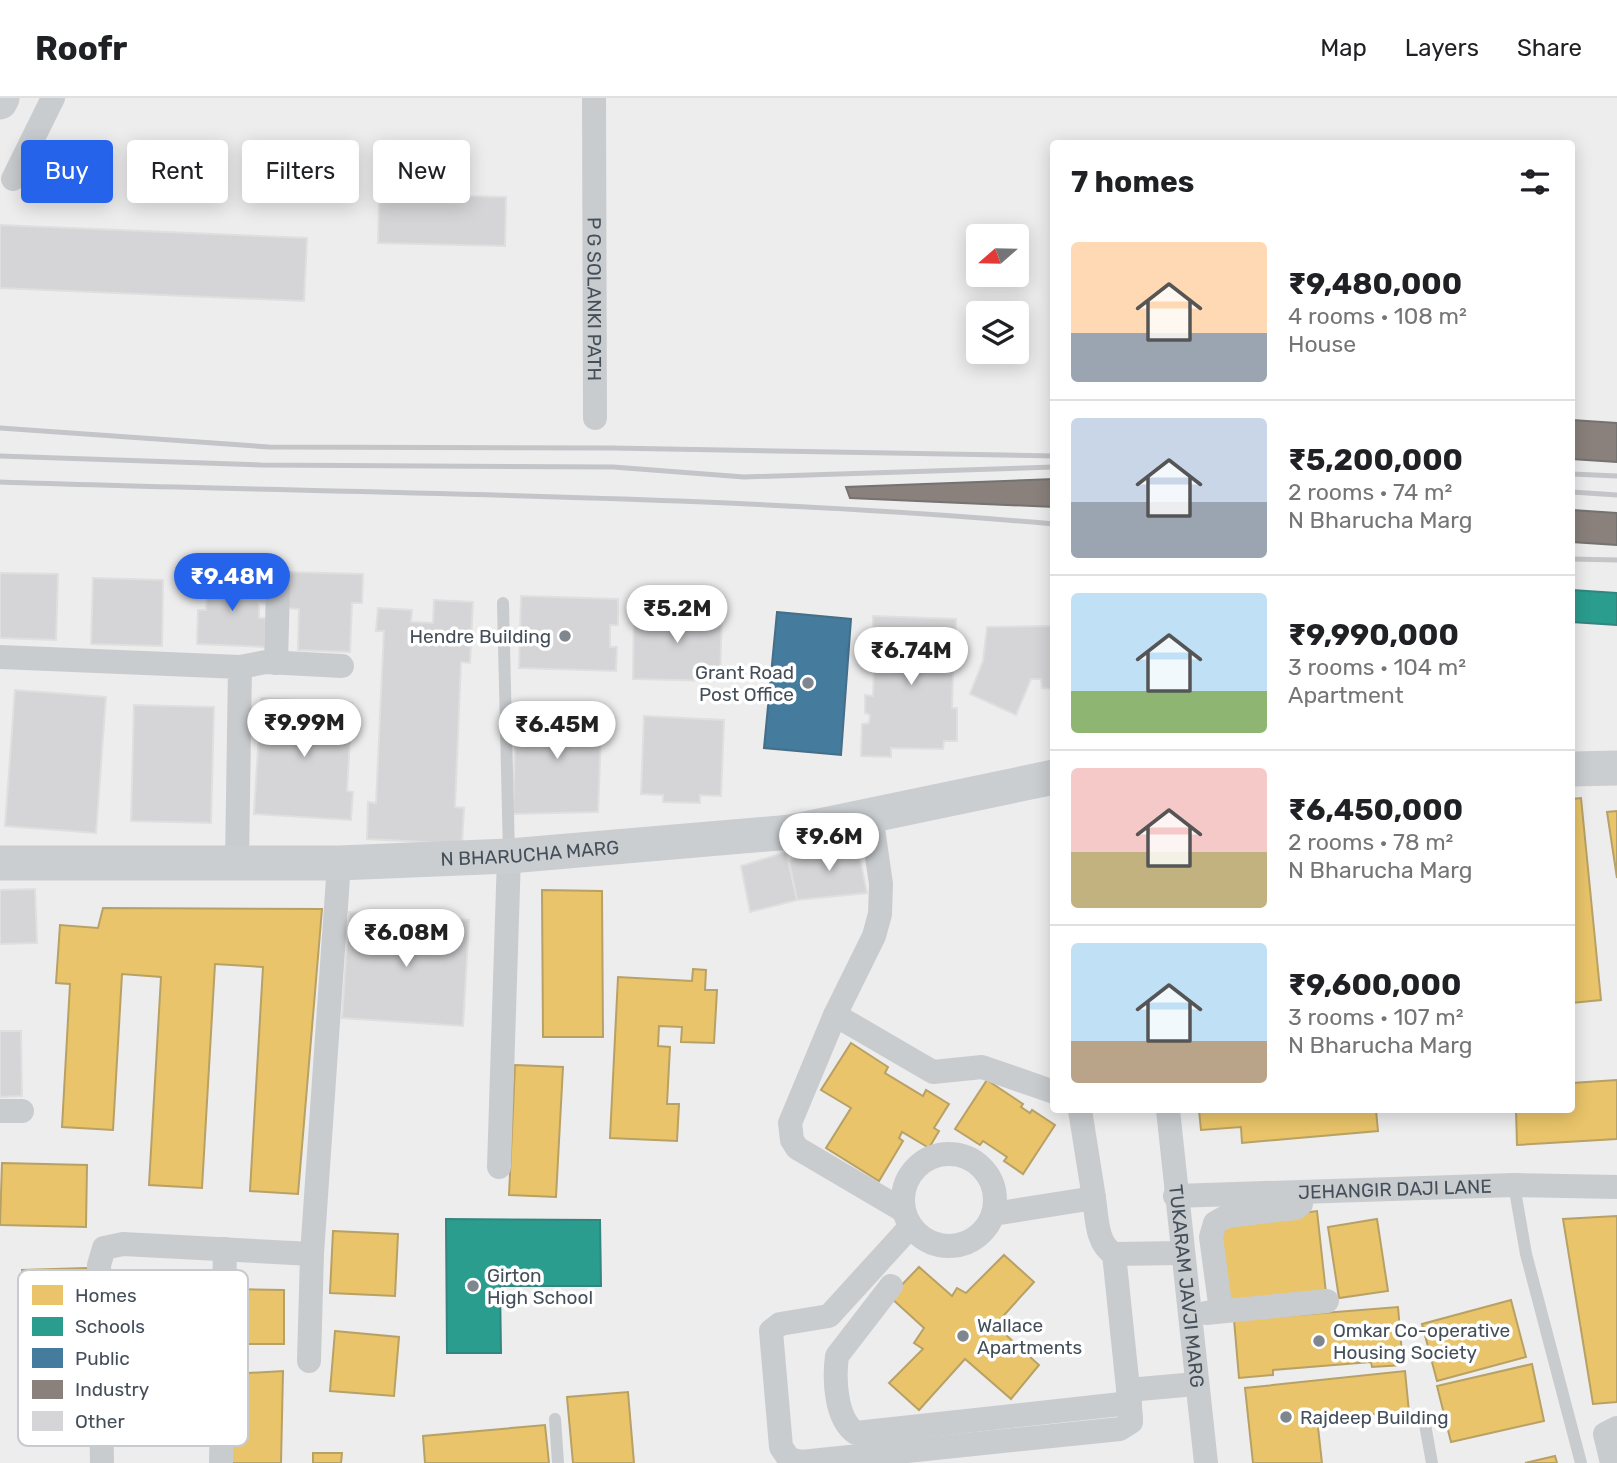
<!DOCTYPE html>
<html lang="en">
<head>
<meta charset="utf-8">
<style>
	:root { --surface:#fff; --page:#f6f6f6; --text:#202124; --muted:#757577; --line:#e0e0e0; --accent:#2563eb }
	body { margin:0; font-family:Rubik,sans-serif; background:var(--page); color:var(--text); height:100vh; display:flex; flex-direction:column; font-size:26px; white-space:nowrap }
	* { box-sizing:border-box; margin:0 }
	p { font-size:23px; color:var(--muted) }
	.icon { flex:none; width:38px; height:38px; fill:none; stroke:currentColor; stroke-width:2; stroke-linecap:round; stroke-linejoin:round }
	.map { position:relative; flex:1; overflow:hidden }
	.drawer { position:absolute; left:1050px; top:42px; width:525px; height:973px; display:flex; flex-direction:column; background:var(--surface); border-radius:7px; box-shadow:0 4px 18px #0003 }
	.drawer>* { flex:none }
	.top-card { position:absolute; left:21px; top:42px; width:665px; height:63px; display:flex; gap:14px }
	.needle { width:46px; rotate:250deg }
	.buttons { position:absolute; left:966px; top:126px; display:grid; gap:14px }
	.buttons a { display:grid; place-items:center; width:63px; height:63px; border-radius:7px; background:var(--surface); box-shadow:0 4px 18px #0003; font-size:35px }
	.price { position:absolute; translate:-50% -60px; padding:0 16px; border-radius:24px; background:#fff; color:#222; font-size:23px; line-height:46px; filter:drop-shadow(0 2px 4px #0008) }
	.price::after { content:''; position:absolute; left:50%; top:42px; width:21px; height:16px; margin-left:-10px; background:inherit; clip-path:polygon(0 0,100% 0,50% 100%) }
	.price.selected { background:var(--accent); color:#fff }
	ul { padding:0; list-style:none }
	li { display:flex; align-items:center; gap:21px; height:175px; padding:0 21px }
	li+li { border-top:2px solid var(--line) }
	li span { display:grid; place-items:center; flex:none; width:196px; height:140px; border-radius:7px; color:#555 }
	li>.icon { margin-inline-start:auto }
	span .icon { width:84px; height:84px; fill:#fffc; stroke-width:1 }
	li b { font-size:30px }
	h2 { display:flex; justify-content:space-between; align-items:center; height:84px; padding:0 21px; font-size:30px }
	.chip { padding:0 24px; border-radius:7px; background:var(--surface); box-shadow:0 4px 18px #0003; font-size:24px; line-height:63px }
	.chip.selected { background:var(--accent); color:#fff }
	header { display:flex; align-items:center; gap:42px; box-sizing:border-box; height:98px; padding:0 35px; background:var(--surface); border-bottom:2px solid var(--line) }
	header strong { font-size:33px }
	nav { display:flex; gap:38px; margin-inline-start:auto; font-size:24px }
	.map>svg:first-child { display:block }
</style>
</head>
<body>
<header>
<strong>Roofr</strong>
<nav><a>Map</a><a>Layers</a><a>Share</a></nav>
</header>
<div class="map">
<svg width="1617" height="1365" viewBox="0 0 1617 1365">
	<rect width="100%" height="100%" fill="#eeeded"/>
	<!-- homes -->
	<g fill="#e9c46a" stroke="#b8a165" stroke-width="2">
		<polygon points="1581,700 1601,902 1572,905 1572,701"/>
		<polygon points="1617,713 1617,780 1607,714"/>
		<polygon points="542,792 602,793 603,939 543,939"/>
		<polygon points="103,810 322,811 298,1096 250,1093 263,869 215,866 202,1090 149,1087 161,879 122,876 113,1032 62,1029 70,886 56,885 60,827 98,830"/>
		<polygon points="693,871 706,872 705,892 717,892 714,945 681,944 682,929 659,928 658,948 670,949 667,1006 679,1006 677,1043 610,1040 618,879 692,883"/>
		<polygon points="851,945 888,969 885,975 923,998 926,992 949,1006 934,1030 939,1033 929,1050 902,1034 899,1040 903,1043 879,1083 826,1050 851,1010 821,992"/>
		<polygon points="515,967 563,969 556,1099 509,1097"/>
		<polygon points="987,982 1023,1006 1021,1009 1030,1015 1032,1012 1055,1027 1023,1076 1004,1063 1007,1059 983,1043 980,1047 955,1031"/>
		<polygon points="1617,982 1617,1041 1517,1047 1516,1012 1572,1012 1572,985"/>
		<polygon points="1199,1012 1376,1012 1378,1033 1242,1045 1241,1029 1201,1032"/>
		<polygon points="2,1065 87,1067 86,1129 0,1127"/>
		<polygon points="1317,1113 1326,1195 1226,1205 1219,1148 1224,1133 1232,1124"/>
		<polygon points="1617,1118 1617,1304 1593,1306 1563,1121"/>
		<polygon points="1377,1121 1388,1193 1339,1200 1328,1129"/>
		<polygon points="333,1133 398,1136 395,1198 330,1195"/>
		<polygon points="1004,1157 1034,1184 995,1227 1039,1267 1011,1301 965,1261 919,1312 889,1285 923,1251 914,1245 924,1230 890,1199 919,1169 952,1198 957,1190 966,1195"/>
		<polygon points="87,1170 89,1242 24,1244 22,1172"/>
		<polygon points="230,1191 284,1192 284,1246 229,1246"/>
		<polygon points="1511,1202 1526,1259 1437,1283 1422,1226"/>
		<polygon points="1398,1209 1403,1267 1372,1269 1371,1264 1273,1272 1273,1277 1239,1280 1234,1222"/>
		<polygon points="335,1233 399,1239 394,1298 330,1293"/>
		<polygon points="1532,1266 1544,1323 1451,1344 1437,1288"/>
		<polygon points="29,1269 91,1271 89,1348 26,1345"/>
		<polygon points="283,1273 281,1365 227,1365 231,1276"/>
		<polygon points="1405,1273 1409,1314 1317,1320 1322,1365 1253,1365 1245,1290"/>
		<polygon points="628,1294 634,1365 573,1365 567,1299"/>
		<polygon points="545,1327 549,1365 425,1365 423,1338"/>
		<polygon points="313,1355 342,1355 341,1365 313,1365"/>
		<polygon points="1555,1358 1557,1365 1525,1365"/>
	</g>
	<!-- schools -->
	<g fill="#2a9d8f" stroke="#32867f" stroke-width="2">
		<polygon points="1572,492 1617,495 1617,527 1572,524"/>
		<polygon points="446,1121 600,1122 601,1188 500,1188 501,1255 447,1255"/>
	</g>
	<!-- public -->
	<polygon fill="#457b9d" stroke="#456e89" stroke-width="2" points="777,514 851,521 841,657 764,650"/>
	<!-- industry -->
	<g fill="#8a817c" stroke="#757272" stroke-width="2">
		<polygon points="1572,322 1617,325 1617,364 1572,361"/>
		<polygon points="1054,381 1054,409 850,400 846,389"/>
		<polygon points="1572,412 1617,415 1617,447 1572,444"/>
	</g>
	<!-- building -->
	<g fill="#d5d5d7" stroke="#dfdfe0" stroke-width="2">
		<polygon points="431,61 464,62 463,98 506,99 505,148 378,145 379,100 431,101"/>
		<polygon points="0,127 307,140 304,203 0,190"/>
		<polygon points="287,474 363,476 362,505 352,505 350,554 298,552 299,511 286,510"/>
		<polygon points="0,475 58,476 56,542 0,540"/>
		<polygon points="93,480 163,482 162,548 91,546"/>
		<polygon points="199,480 267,483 266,506 259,505 259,520 266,520 265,549 197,546 198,512 206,512 207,500 198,500"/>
		<polygon points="521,498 618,501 618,527 610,527 610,549 617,549 616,573 519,570"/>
		<polygon points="434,502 473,504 470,565 461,564 455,709 464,710 462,746 367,741 368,704 376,705 384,533 376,533 378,510 412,512 411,524 433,525"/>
		<polygon points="634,511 722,512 720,583 633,581"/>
		<polygon points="873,518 956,521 955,564 928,563 928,574 953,575 952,610 957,610 957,643 944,643 943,651 891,650 891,659 861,658 862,626 869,625 870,617 865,615 865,597 873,598 874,574 890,575 890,558 873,557"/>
		<polygon points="1051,528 1054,591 1042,590 1041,581 1031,581 1016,617 970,596 983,563 987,529"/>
		<polygon points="15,592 106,599 96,735 5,728"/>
		<polygon points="261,600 352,605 347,693 353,694 351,722 254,716"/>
		<polygon points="134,607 214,609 211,725 131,723"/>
		<polygon points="516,609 602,612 598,714 513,716"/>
		<polygon points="644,618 724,622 721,698 700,697 700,705 663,704 663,697 641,696"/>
		<polygon points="856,741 867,795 797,802 789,762"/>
		<polygon points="786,754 797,802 750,814 741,768"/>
		<polygon points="35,791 37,845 0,846 0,792"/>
		<polygon points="349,814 469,822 463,928 342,920"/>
		<polygon points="0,933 21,933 22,998 0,999"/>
	</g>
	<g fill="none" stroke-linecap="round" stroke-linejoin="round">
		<!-- lane -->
		<g stroke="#c9cccf" stroke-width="12">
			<polyline points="503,505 509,757"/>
			<polyline points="1514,1087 1526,1156 1581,1365"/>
			<polyline points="555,1321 558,1365"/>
			<polyline points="1424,1321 1432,1365"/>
		</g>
		<!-- street -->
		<g stroke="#c9cccf" stroke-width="24">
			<path id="s1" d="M594,0L595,320"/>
			<polyline points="13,81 53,0"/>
			<polyline points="0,559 240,569 237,764"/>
			<polyline points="276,565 278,489"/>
			<polyline points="240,569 266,564 342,568"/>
			<polyline points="871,717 881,786 880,816 874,838 835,917 790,1025 792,1042 797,1050 904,1113"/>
			<polyline points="835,917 933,974 982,969 1054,994"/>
			<polyline points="1080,1012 1094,1100"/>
			<path id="s2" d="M1168,1012L1206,1365"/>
			<polyline points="0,1013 22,1013"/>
			<circle cx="949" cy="1102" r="46"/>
			<polyline points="499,1069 509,758"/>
			<path id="s3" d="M1175,1098L1514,1087L1617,1089"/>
			<path d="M993,1116L1094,1100C1097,1119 1096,1146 1114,1156L1181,1155"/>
			<polyline points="911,1128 829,1218 780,1226 771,1233 781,1349 789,1361 801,1364 1120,1331 1131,1324 1131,1319 1114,1156"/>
			<path d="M891,1188L837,1258C834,1280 835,1321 856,1335L1130,1305"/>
			<polyline points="1221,1213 1211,1139 1215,1125 1227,1118 1296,1110 1301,1106 1301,1094"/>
			<polyline points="1206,1215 1327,1203"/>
			<polyline points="309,1263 312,1156"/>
			<polyline points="1128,1292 1196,1286"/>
			<polyline points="102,1365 99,1167 104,1150 123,1146 312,1156 339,765"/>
			<polyline points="221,1365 225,1151"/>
			<polyline points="1612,1365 1605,1336 1617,1330"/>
		</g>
		<!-- secondary -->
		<g stroke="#caced1" stroke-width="35">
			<polyline points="0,4 2,0"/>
			<polyline points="1572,671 1617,670"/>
			<path id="s4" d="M0,765H339L509,758L791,734L1054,679"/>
		</g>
		<!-- rail -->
		<g stroke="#c3c5c8" stroke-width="5">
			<polyline points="0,330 269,349 612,350 1054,358"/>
			<polyline points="0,358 261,367 613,369 744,379 1054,369"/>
			<polyline points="1572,376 1617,378"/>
			<path d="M0,384C351,396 703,395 1054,426"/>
			<polyline points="1572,394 1617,397"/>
			<polyline points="1572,461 1617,462"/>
		</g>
	</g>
	<!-- markers -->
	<g fill="#80868d" stroke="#fff" stroke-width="2.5">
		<circle cx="565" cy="538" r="7"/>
		<circle cx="808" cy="585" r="7"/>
		<circle cx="473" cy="1188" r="7"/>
		<circle cx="963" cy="1238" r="7"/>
		<circle cx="1319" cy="1243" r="7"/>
		<circle cx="1286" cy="1319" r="7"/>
	</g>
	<g text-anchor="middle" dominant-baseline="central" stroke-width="7" stroke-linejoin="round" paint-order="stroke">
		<!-- street labels -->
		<g font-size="19" fill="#444f5a" stroke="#fff">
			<text stroke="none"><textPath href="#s1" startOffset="201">P G SOLANKI PATH</textPath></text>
			<text stroke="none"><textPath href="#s4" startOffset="530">N BHARUCHA MARG</textPath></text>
			<text stroke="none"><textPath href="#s3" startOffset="220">JEHANGIR DAJI LANE</textPath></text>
			<text stroke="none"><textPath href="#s2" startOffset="177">TUKARAM JAVJI MARG</textPath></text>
		</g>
		<!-- poi labels -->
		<g font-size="19" fill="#444f5a" stroke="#fff" text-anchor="start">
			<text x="551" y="538" text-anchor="end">Hendre Building</text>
			<text x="794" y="574" text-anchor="end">Grant Road<tspan x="794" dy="22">Post Office</tspan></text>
			<text x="487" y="1177">Girton<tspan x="487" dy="22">High School</tspan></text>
			<text x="977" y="1227">Wallace<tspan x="977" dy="22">Apartments</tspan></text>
			<text x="1333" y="1232">Omkar Co-operative<tspan x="1333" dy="22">Housing Society</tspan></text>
			<text x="1300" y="1319">Rajdeep Building</text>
		</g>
	</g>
	<!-- legend -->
	<rect x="18" y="1172" width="230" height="176" rx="10" fill="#fff" stroke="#c7cace" stroke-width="2"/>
	<rect x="32" y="1187" width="31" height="20" fill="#e9c46a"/>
	<rect x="32" y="1219" width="31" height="19" fill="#2a9d8f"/>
	<rect x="32" y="1250" width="31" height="20" fill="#457b9d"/>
	<rect x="32" y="1282" width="31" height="19" fill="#8a817c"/>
	<rect x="32" y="1313" width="31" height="20" fill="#d5d5d7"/>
	<g font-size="19" fill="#444f5a">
		<text x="75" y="1204">Homes</text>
		<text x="75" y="1235">Schools</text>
		<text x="75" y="1267">Public</text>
		<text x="75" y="1298">Industry</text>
		<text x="75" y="1330">Other</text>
	</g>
</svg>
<div class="buttons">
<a><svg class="needle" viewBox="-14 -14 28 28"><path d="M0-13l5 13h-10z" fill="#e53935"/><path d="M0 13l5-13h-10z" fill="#757577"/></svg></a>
<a><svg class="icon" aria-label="layers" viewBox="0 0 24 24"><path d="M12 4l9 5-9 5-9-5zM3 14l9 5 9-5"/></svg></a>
</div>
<b class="price selected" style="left:232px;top:515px">₹9.48M</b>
<b class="price" style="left:677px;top:547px">₹5.2M</b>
<b class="price" style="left:911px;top:589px">₹6.74M</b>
<b class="price" style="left:304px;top:661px">₹9.99M</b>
<b class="price" style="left:557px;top:663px">₹6.45M</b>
<b class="price" style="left:829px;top:775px">₹9.6M</b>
<b class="price" style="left:406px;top:871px">₹6.08M</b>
<div class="top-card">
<a class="chip selected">Buy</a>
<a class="chip">Rent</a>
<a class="chip">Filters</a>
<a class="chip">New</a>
</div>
<section class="drawer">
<h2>7 homes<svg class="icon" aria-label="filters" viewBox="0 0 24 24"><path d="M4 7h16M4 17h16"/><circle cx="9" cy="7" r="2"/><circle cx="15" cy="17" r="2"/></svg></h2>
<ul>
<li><span style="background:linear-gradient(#ffd9b3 65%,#9aa5b1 0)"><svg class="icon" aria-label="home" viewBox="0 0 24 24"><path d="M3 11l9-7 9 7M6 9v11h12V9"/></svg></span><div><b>₹9,480,000</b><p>4 rooms · 108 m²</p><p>House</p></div></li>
<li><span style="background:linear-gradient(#c9d6e8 60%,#9aa5b1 0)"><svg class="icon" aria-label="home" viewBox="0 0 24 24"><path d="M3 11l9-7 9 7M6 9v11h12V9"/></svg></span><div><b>₹5,200,000</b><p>2 rooms · 74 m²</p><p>N Bharucha Marg</p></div></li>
<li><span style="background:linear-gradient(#bfe0f5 70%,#8fb573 0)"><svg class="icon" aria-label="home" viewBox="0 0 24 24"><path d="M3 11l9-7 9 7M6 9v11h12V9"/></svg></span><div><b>₹9,990,000</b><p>3 rooms · 104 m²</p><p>Apartment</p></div></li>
<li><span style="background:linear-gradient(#f6c9c9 60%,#c2b280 0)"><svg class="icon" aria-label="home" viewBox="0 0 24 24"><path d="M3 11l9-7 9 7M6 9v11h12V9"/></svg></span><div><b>₹6,450,000</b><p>2 rooms · 78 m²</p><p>N Bharucha Marg</p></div></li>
<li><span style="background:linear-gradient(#bfe0f5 70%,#b9a48a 0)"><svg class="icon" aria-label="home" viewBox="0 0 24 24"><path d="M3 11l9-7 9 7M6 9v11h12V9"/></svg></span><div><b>₹9,600,000</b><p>3 rooms · 107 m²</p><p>N Bharucha Marg</p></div></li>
</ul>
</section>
</div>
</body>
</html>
